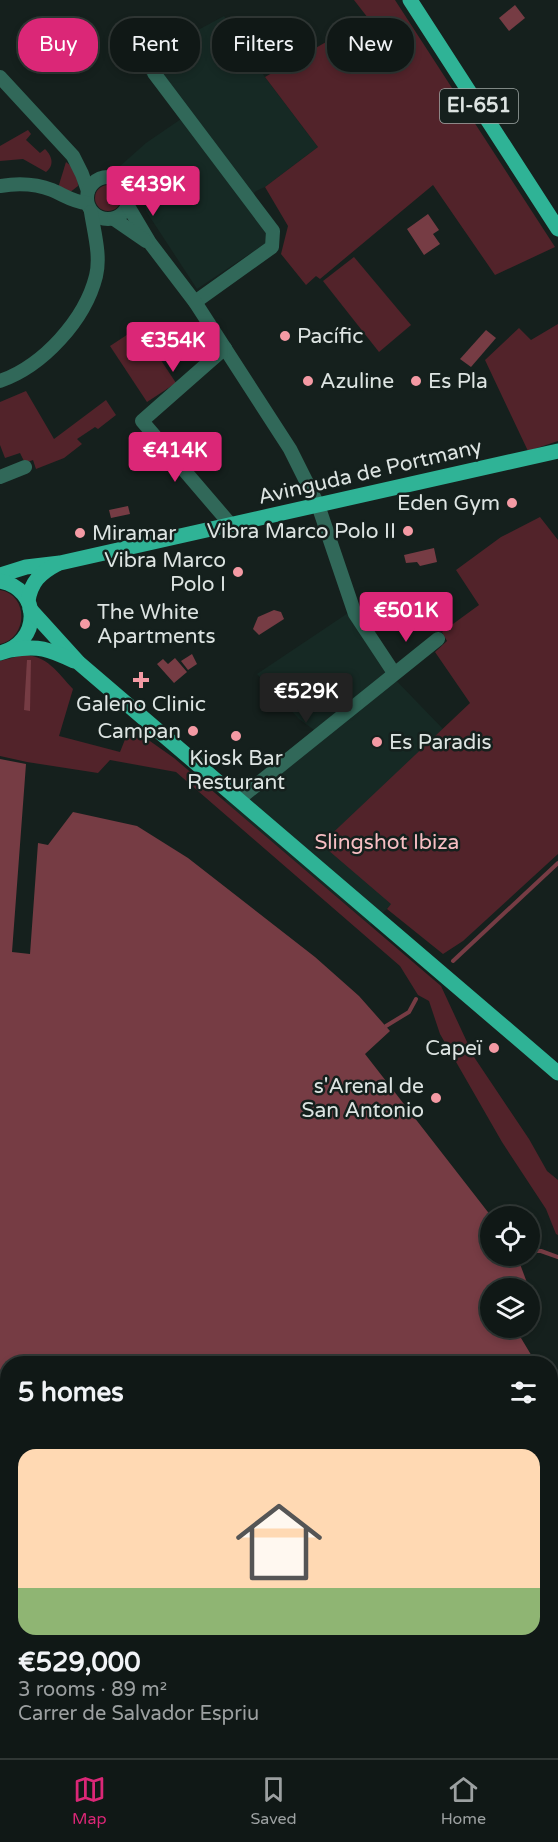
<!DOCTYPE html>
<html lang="en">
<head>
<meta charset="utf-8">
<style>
	:root { --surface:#101816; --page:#1e2523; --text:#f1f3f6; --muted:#9ca0a1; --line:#303735; --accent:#db2777 }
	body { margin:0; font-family:"Varela Round",sans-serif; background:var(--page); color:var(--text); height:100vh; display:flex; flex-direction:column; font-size:22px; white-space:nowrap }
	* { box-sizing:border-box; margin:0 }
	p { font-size:20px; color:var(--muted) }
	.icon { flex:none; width:33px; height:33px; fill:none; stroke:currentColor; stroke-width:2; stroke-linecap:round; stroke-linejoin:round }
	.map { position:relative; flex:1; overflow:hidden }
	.details { position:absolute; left:0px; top:1356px; width:558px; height:402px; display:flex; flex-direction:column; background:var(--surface); border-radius:24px 24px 0 0; box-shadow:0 3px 9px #0003,0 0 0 2px var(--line) }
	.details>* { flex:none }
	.top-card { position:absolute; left:18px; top:18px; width:522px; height:54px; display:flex; gap:12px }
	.buttons { position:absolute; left:480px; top:1206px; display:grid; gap:12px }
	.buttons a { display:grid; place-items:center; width:60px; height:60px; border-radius:50%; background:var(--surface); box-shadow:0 3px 9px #0003,0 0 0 2px var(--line); font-size:30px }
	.price { position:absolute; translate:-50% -51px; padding:0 14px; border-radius:6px; background:var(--accent); color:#fff; font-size:20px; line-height:39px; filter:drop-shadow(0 2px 3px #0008) }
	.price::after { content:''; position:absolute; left:50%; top:36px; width:18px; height:14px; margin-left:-9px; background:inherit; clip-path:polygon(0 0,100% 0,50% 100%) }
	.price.selected { background:#222; color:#fff }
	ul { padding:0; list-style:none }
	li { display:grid; align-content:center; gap:12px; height:318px; padding:0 18px }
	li+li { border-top:2px solid var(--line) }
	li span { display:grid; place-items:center; height:186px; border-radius:18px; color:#555 }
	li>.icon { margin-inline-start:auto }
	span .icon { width:108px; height:108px; fill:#fffc; stroke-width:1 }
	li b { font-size:26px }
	h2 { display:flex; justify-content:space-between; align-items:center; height:72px; padding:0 18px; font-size:26px }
	.chip { padding:0 21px; border-radius:24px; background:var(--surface); box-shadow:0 3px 9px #0003,0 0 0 2px var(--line); font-size:21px; line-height:54px }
	.chip.selected { background:var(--accent); color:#fff }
	.menu { display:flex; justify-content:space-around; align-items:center; height:84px; border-top:2px solid var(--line); background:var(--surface); font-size:16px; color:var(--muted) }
	.menu a { display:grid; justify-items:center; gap:3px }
	.menu .selected { color:var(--accent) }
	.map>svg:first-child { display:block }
</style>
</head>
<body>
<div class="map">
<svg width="558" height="1758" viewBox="0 0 558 1758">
	<rect width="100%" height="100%" fill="#15201d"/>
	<!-- built -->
	<g fill="#162924">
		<polygon points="224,16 265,77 318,147 265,187 256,191 252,195 268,234 266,243 197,289 146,211 143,191 133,174 119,167 146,143 181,119 137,63"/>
		<polygon points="348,613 388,672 444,730 463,753 451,835 387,909 370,925 224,801 314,730 299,719 257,674"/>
	</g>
	<!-- green -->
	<g fill="#52232a">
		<polygon points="354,0 395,0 555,247 495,275 433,185 320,279 316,276 306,285 281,254 288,226 265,187 318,147 265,77 368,18"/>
		<path d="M28,130L31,134L26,140L40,153L45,149C52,156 55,165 46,172L23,159L0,161V146Z"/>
		<path d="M66,162C74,168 78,176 78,186L69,193L58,188Z"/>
		<circle cx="108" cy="198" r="13"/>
		<polygon points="354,257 411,325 379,352 323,281"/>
		<polygon points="558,324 558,441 528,451 485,360 519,328 531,340"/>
		<polygon points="139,327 176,383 147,402 110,346"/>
		<polygon points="26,391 54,439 106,400 116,415 98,429 95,427 77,439 82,444 64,458 36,469 33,460 25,463 20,453 5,458 0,445 0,402"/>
		<polygon points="540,517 558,540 558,854 463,941 443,954 387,909 391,904 321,844 470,703 435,652 447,641 442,632 479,605 456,570 501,537"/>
		<path d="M0,590C29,595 28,638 0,644Z"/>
		<path d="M23,655C47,655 57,672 73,689L59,736L120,752L130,727L174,758L441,986L474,1057L529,1139L547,1171L558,1180V1235L556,1234L546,1209L502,1142L440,1034L429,1001L418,995L400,966L176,772L110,760L98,773L27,762L0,756V661Z"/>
	</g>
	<!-- water -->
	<g fill="#763c44">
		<polygon points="515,5 525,18 509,31 499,18"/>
		<polygon points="428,214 439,230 433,234 440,244 424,255 407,229"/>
		<polygon points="486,330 496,338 471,367 460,359"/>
		<polygon points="128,506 130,514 111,518 109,510"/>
		<polygon points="434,548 437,562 420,566 417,562 406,563 404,555"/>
		<polygon points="274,610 281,612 284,619 259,635 253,629 258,617"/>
		<polygon points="192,654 197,664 188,670 181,661"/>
		<polygon points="175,658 187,672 174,683 157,664 163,659 168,664"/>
		<polygon points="27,660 31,660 30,711 24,710"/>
		<polygon points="0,759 26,764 12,952 30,954 38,843 48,845 73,812 137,826 188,858 315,957 359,996 390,1031 365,1054 491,1216 490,1256 517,1256 529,1288 490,1288 490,1328 515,1328 536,1363 8,1364 8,1750 550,1750 551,1396 558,1413 558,1758 0,1758"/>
	</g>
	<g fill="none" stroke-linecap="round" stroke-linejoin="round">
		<!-- stream -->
		<g stroke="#763c44" stroke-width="4">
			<polyline points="453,961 558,863"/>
			<polyline points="386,1026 409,1012 416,999"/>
			<polyline points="530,1251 541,1251 558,1257"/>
		</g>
		<!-- minor -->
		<g stroke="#316859" stroke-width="14">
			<polyline points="154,73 273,231 272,247 195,302"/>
			<polyline points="0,77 73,156 82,174 88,191"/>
			<circle cx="108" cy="198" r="21"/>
			<path d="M0,186C18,183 34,183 52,190C64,195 73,202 87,203"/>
			<polyline points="128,206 150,243 195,302 290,449 318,505 355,614 394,673"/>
			<polyline points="114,219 146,241"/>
			<polyline points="225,348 142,421 231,525"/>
			<path d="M0,381C43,366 85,320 96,276C101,256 94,232 91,212"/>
			<polyline points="0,477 25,467"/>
			<polyline points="239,799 438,639"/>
		</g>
		<!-- major -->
		<g stroke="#2fb396" stroke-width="15">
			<polyline points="410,0 558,229"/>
			<polyline points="0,575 26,567 60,563 558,451"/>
			<path d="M0,581C42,589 41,643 0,653"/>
			<path d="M28,601C31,582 40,573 57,564"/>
			<polyline points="30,609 79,663 558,1073"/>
			<path d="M11,650C38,645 49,649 74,661"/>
		</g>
	</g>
	<!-- markers -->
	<g fill="#f49aa4" stroke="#15201d" stroke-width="2">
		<circle cx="285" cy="336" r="6"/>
		<circle cx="308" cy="381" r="6"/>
		<circle cx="416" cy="381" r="6"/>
		<circle cx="512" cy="503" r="6"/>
		<circle cx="408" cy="531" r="6"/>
		<circle cx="80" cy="533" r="6"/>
		<circle cx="238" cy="572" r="6"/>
		<circle cx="85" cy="624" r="6"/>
		<path d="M138 671h6v6h6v6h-6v6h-6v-6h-6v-6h6z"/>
		<circle cx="193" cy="731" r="6"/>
		<circle cx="236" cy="736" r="6"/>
		<circle cx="377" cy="742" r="6"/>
		<circle cx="494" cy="1048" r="6"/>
		<circle cx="436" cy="1098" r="6"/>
	</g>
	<g text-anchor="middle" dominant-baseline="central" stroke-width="5" stroke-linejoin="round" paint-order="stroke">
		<!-- shield labels -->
		<rect fill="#15201d" stroke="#a1a9a7" stroke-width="1.5" x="440" y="89" width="78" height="34" rx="4.5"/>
		<g font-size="20" font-weight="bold" fill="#dde4e2">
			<text x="479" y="106">EI-651</text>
		</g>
		<!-- poi labels -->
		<g font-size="21" fill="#dde4e2" stroke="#15201d" text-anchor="start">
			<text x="297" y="336">Pacífic</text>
			<text x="320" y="381">Azuline</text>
			<text x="428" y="381">Es Pla</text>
			<text x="500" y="503" text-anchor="end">Eden Gym</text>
			<text x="396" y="531" text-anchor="end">Vibra Marco Polo II</text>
			<text x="92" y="533">Miramar</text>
			<text x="226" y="560" text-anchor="end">Vibra Marco<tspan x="226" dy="24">Polo I</tspan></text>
			<text x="97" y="612">The White<tspan x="97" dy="24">Apartments</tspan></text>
			<text x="141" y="704" text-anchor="middle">Galeno Clinic</text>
			<text x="181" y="731" text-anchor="end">Campan</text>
			<text x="389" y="742">Es Paradis</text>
			<text x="236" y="758" text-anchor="middle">Kiosk Bar<tspan x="236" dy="24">Resturant</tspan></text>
			<text x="482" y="1048" text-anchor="end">Capeï</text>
			<text x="424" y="1086" text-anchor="end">s'Arenal de<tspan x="424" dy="24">San Antonio</tspan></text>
		</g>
		<!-- street labels -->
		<g font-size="21" fill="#dde4e2" stroke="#15201d">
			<text transform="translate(370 472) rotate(-13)">Avinguda de Portmany</text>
		</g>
		<!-- park labels -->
		<g font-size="21" fill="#f7bec3" stroke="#15201d">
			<text x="387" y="842">Slingshot Ibiza</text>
		</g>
	</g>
</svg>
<div class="buttons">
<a><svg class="icon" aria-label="locate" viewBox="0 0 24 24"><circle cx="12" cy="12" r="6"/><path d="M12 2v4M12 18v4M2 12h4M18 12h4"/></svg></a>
<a><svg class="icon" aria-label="layers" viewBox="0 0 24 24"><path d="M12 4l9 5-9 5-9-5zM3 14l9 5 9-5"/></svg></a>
</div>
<b class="price" style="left:153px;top:217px">€439K</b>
<b class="price" style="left:173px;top:373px">€354K</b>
<b class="price" style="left:175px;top:483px">€414K</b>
<b class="price" style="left:406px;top:643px">€501K</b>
<b class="price selected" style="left:306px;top:724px">€529K</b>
<div class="top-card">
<a class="chip selected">Buy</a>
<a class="chip">Rent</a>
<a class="chip">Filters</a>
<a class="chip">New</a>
</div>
<section class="details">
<h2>5 homes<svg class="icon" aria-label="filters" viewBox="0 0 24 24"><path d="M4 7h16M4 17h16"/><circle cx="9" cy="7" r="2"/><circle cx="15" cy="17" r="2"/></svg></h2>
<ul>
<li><span style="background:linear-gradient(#ffd9b3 75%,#8fb573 0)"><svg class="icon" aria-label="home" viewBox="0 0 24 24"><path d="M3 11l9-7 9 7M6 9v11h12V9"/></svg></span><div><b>€529,000</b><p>3 rooms · 89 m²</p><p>Carrer de Salvador Espriu</p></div></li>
</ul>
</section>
</div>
<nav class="menu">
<a class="selected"><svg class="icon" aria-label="map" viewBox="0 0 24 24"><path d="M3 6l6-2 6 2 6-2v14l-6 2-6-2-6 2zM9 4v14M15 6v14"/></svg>Map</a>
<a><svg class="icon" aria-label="saved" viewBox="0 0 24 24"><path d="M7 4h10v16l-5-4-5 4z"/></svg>Saved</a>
<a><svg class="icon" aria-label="home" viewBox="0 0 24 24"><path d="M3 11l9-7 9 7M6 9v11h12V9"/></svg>Home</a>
</nav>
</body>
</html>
